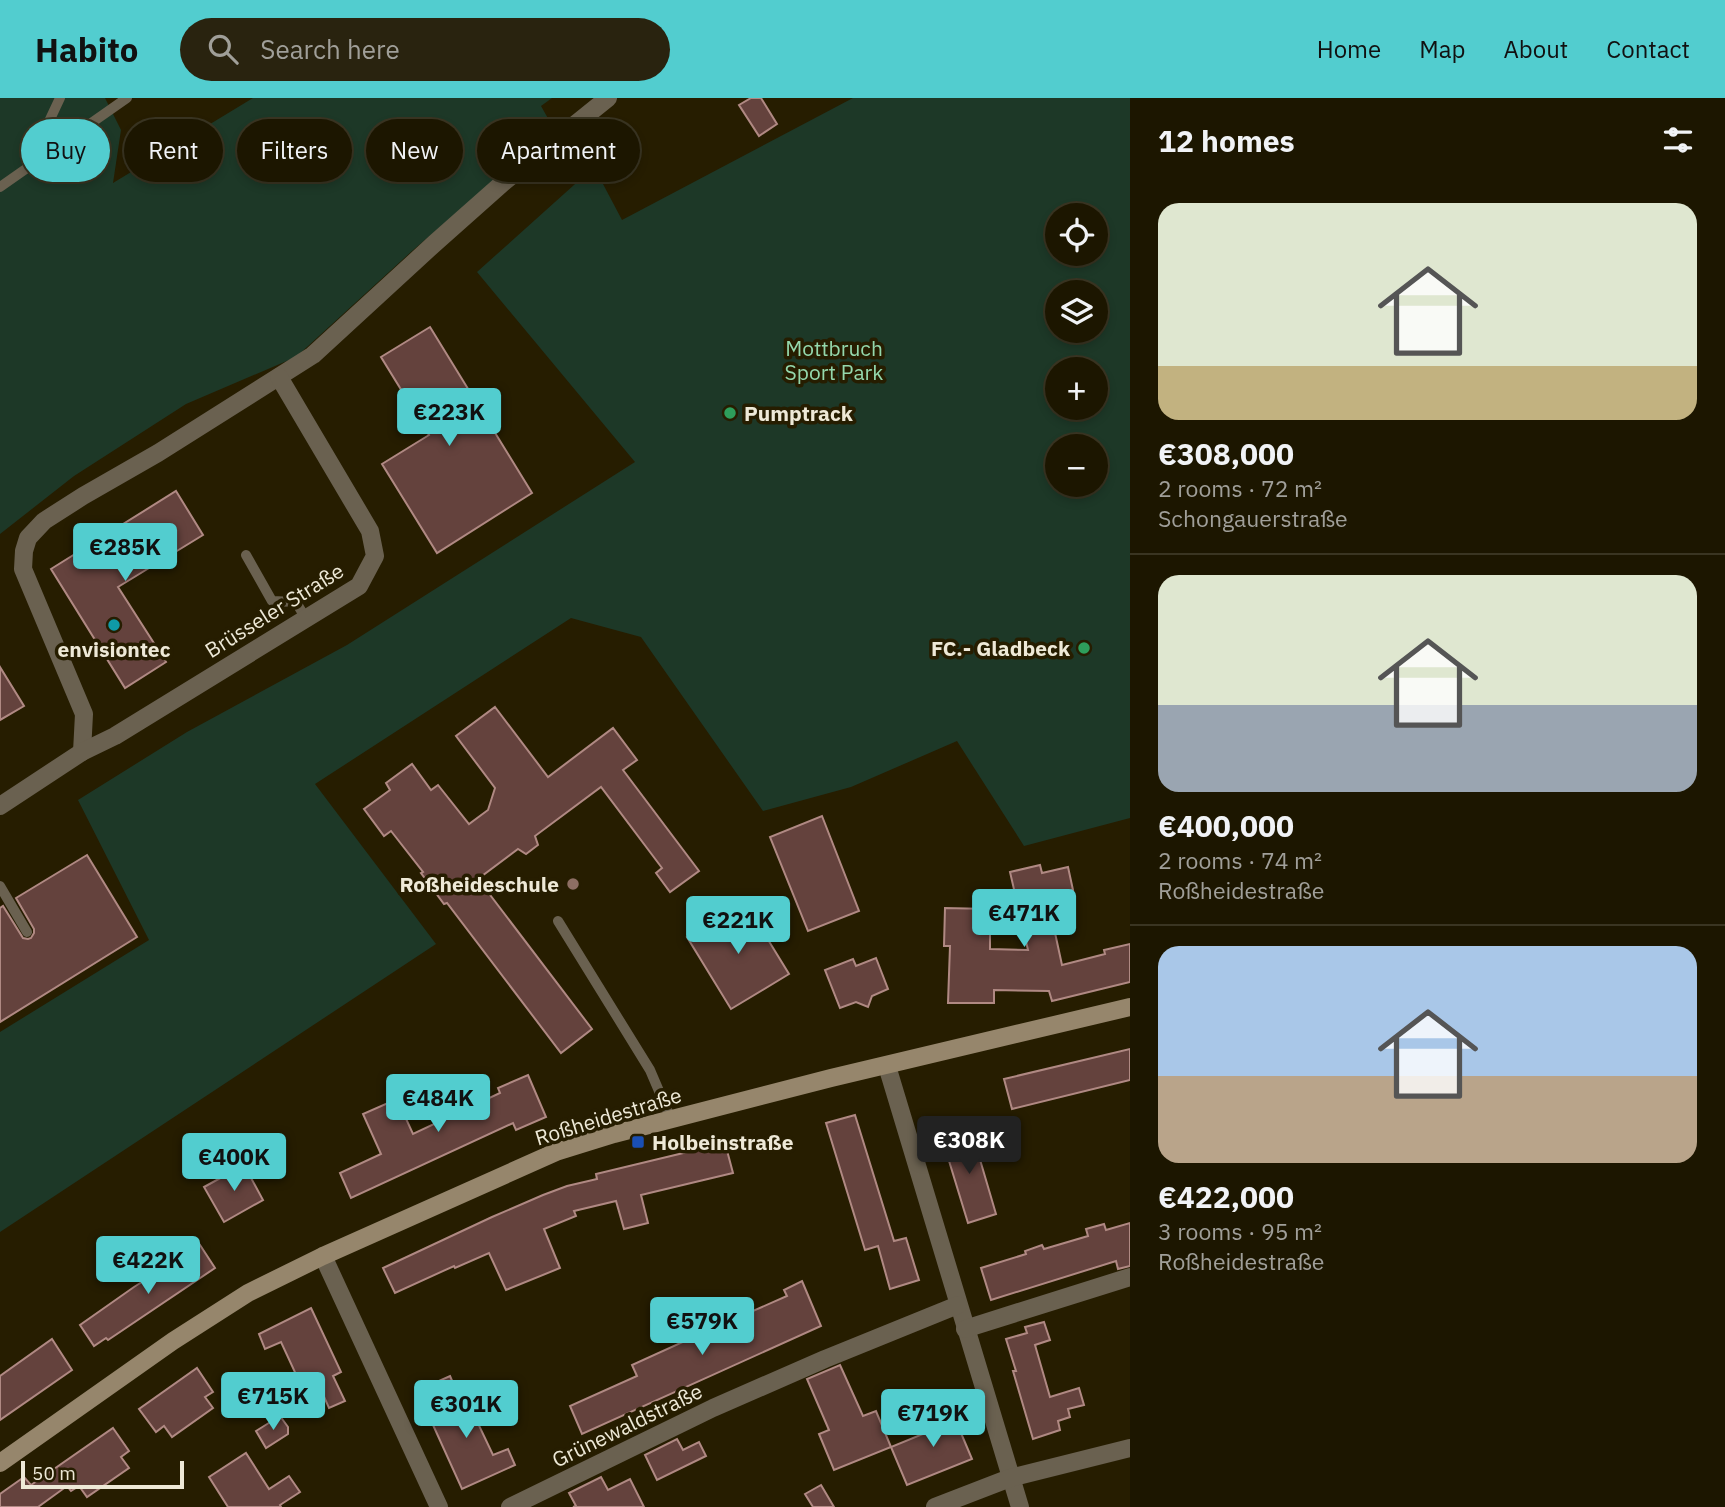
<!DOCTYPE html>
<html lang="en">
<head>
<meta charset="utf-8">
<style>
	:root { --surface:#1c1600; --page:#29230f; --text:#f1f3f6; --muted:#a09f99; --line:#3a3522; --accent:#52cdcf }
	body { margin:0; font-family:"IBM Plex Sans",sans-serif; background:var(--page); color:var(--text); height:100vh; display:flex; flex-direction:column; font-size:26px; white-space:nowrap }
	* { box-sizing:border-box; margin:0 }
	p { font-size:23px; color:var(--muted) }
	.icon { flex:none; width:38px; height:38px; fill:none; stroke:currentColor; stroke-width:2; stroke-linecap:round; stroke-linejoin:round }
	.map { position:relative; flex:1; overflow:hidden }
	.side { display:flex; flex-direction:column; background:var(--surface); width:595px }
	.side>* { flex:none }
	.hud { position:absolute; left:21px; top:21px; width:665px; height:63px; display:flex; gap:14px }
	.buttons { position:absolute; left:1045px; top:105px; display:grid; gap:14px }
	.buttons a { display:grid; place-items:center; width:63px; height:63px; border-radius:50%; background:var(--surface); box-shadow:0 4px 10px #0003,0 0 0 2px var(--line); font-size:35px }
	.scale { position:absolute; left:21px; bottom:18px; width:163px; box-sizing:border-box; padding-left:7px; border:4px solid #eee9d7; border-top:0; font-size:19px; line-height:24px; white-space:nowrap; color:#eee9d7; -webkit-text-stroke:5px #261d00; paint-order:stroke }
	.price { position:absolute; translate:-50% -60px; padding:0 16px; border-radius:7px; background:var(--accent); color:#111; font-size:23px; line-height:46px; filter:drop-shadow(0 2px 4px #0008) }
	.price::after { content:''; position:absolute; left:50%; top:42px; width:21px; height:16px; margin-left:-10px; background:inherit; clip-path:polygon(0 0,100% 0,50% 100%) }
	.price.on { background:#222; color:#fff }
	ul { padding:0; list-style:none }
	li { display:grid; align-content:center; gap:14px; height:371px; padding:0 28px }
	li+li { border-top:2px solid var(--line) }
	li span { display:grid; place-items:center; height:217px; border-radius:21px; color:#555 }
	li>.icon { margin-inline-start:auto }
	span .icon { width:126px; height:126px; fill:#fffc; stroke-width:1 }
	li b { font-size:30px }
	h2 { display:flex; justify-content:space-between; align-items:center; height:84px; padding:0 28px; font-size:30px }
	.tag { padding:0 24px; border-radius:32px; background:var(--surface); box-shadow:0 4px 10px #0003,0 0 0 2px var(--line); font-size:24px; line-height:63px }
	.tag.on { background:var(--accent); color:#111 }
	header { display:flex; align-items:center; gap:42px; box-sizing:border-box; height:98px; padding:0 35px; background:var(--accent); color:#111 }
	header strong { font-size:33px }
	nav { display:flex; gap:38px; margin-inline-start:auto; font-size:24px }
	.search { width:490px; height:63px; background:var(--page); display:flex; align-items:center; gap:18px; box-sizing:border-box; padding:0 24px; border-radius:38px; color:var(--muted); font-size:26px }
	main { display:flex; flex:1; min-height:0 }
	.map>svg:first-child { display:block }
</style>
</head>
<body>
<header>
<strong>Habito</strong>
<div class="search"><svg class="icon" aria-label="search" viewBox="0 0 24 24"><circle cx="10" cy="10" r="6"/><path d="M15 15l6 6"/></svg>Search here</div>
<nav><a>Home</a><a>Map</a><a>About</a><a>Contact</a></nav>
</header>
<main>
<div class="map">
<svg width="1130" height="1409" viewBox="0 0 1130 1409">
	<rect width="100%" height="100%" fill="#261d00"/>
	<!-- green -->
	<g fill="#1d3827" fill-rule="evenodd">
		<polygon points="0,0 105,0 121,32 113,85 253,0 552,0 541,8 554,31 412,153 296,259 186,306 74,378 0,436"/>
		<path d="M853,0H1130V720L1024,748L957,643L851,689L763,713L641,539L571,520L315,686L436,846L0,1134V934L149,842L78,702L187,634L347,547L635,364L477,174L594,69L622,122ZM1057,117H1096V156H1057ZM1057,194H1096V233H1057ZM1057,271H1096V310H1057ZM1057,348H1096V387H1057Z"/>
	</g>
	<!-- building -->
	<g fill="#64423d" stroke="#b08983" stroke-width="2">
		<polygon points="751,0 761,0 777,26 759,38 739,7"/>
		<polygon points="430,229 532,395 437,455 382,366 429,337 381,259"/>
		<polygon points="176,393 203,437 118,489 166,564 125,590 51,471"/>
		<polygon points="0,569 24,608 0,622"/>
		<polygon points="495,609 548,679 613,630 637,662 623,672 699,773 670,794 656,775 662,770 601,689 535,738 538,747 526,756 518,751 478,781 592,931 561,955 447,805 444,806 421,775 423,774 391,733 384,738 364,711 390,692 386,685 412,666 431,692 438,687 469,726 488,712 495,690 456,638"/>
		<polygon points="822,718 859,813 808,833 770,739"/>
		<polygon points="87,757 137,839 0,924 0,810 3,808 23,840 28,841 31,840 34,835 34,831 16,800"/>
		<polygon points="1040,767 1042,775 1068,769 1073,792 1047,798 1062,867 1105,856 1104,852 1130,846 1130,884 1052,903 1049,893 994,892 994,905 948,905 950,848 944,848 945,810 990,811 990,851 1028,852 1010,774"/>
		<polygon points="745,804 789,876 731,911 687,839"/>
		<polygon points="876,860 888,891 872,898 868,909 856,904 840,910 825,872 853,861 856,868"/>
		<polygon points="1130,951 1130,982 1012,1011 1004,981"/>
		<polygon points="528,977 546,1019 516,1032 513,1025 351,1100 340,1075 381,1056 363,1016 397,1001 413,1036 500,995 498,990"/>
		<polygon points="855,1017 894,1143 906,1140 919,1182 890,1191 878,1148 865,1152 826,1025"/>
		<polygon points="971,1031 996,1116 968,1125 942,1040"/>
		<polygon points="725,1045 733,1075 641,1097 648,1125 624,1131 616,1103 574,1113 576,1118 544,1131 560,1170 506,1192 489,1155 455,1170 454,1168 395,1195 383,1170 492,1119 543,1097 567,1088 597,1081 596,1076"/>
		<polygon points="244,1067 263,1102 224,1124 204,1089"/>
		<polygon points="1130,1125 1130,1168 1118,1171 1116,1163 991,1202 981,1170 1026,1156 1025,1153 1042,1147 1044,1151 1088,1138 1086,1131 1104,1126 1106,1132"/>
		<polygon points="200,1147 215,1170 108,1242 106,1240 94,1248 80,1227 134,1189"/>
		<polygon points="802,1183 821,1228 582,1336 570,1308 637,1278 632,1267 707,1233 706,1230 710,1228 705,1216 721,1209 728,1224 787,1198 784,1192"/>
		<polygon points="311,1210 341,1274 333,1278 345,1303 329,1310 318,1285 315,1286 311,1277 299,1283 281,1244 265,1251 259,1236"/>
		<polygon points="1044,1224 1050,1242 1035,1247 1050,1299 1079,1290 1084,1307 1068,1311 1070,1319 1058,1323 1060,1332 1033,1341 1013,1273 1016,1273 1006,1241 1027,1235 1025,1229"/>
		<polygon points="52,1241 72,1272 0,1322 0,1278"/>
		<polygon points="840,1267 863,1318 876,1313 891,1349 834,1372 819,1336 829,1332 807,1281"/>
		<polygon points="197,1270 213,1294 205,1299 213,1310 172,1339 164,1328 156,1334 139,1311"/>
		<polygon points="450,1278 469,1322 475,1319 493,1357 508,1351 515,1367 462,1391 433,1327 448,1320 432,1286"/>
		<polygon points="953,1307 964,1334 961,1335 972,1361 907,1387 891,1349 940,1329 934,1315"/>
		<polygon points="280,1318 288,1329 288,1336 266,1350 256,1333"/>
		<polygon points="113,1330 129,1353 121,1359 129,1370 87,1399 79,1388 71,1393 67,1388 38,1409 0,1409 0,1396 24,1379 31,1387"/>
		<polygon points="677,1341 683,1352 699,1344 706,1358 657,1382 645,1357"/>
		<polygon points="246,1355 269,1391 289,1378 300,1394 280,1407 281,1409 228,1409 209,1379"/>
		<polygon points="601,1379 608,1392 630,1381 644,1409 573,1409 576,1408 569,1395"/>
		<polygon points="821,1387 834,1409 813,1409 805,1396"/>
	</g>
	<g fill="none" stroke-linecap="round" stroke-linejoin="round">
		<!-- lane -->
		<g stroke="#6a6150" stroke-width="10">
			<polyline points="33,67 37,49 60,0"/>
			<polyline points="0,89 127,0"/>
			<polyline points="246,457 272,503 296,504 306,521"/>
			<polyline points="0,788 27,834"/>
			<polyline points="558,823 650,972 671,1021"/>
		</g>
		<!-- street -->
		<g stroke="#6a6150" stroke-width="18">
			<polyline points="82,654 84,616 23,471 24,453 28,440 44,423 83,398 158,355 313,257 435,145 505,83 608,0"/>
			<polyline points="0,708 82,654 115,638 359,488 375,458 370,433 279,279"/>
			<polyline points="887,968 1020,1409"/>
			<polyline points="323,1158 439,1409"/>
			<polyline points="965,1231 1130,1179"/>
			<polyline points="510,1409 713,1310 825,1261 958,1207"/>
			<polyline points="935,1409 1010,1380 1130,1350"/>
		</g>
		<!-- secondary -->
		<polyline stroke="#96866c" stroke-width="18" points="0,1365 173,1243 248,1195 323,1158 556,1054 614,1036 831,980 1130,909"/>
	</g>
	<!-- markers -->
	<g fill="#2e9e5b" stroke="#261d00" stroke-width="2.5">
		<circle cx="730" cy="315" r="7"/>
		<circle cx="1084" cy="550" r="7"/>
	</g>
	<circle fill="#0f9aa8" stroke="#261d00" stroke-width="2.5" cx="114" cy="527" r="7"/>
	<circle fill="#8d6e63" stroke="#261d00" stroke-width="2.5" cx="573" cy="786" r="7"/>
	<rect fill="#1a4fb4" stroke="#261d00" stroke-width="2.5" x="631" y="1037" width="14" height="14" rx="3.5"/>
	<g text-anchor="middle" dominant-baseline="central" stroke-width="7" stroke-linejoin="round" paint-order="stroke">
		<!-- park labels -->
		<g font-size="21" fill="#94d8ac" stroke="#261d00">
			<text x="834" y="250">Mottbruch<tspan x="834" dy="24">Sport Park</tspan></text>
		</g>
		<!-- poi labels -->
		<g font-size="21" font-weight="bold" fill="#eee9d7" stroke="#261d00" text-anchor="start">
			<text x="744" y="315">Pumptrack</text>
			<text x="1070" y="550" text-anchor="end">FC.- Gladbeck</text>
			<text x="114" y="551" text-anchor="middle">envisiontec</text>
			<text x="559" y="786" text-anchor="end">Roßheideschule</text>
			<text x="652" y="1044">Holbeinstraße</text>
		</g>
		<!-- street labels -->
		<g font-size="21" fill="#eee9d7" stroke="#261d00">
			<text transform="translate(274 512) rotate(-32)">Brüsseler Straße</text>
			<text transform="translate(608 1018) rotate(-17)">Roßheidestraße</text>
			<text transform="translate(627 1327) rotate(-26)">Grünewaldstraße</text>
		</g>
	</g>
</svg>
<div class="buttons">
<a><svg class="icon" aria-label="locate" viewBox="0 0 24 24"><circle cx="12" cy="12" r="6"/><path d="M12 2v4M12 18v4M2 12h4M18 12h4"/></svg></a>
<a><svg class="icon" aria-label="layers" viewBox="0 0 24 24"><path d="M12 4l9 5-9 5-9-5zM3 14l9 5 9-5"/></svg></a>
<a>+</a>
<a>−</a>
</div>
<div class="scale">50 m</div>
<b class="price" style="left:449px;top:350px">€223K</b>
<b class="price" style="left:125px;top:485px">€285K</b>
<b class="price" style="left:1024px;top:851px">€471K</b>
<b class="price" style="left:738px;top:858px">€221K</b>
<b class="price" style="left:438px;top:1036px">€484K</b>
<b class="price on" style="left:969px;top:1078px">€308K</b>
<b class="price" style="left:234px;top:1095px">€400K</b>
<b class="price" style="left:148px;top:1198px">€422K</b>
<b class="price" style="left:702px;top:1259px">€579K</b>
<b class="price" style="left:273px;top:1334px">€715K</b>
<b class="price" style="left:466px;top:1342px">€301K</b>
<b class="price" style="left:933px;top:1351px">€719K</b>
<div class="hud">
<a class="tag on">Buy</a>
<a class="tag">Rent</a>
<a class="tag">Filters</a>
<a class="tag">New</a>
<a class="tag">Apartment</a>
</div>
</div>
<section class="side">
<h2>12 homes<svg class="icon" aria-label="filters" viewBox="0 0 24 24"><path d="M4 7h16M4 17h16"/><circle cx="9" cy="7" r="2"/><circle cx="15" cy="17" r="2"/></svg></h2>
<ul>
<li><span style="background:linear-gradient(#dfe7d0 75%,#c2b280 0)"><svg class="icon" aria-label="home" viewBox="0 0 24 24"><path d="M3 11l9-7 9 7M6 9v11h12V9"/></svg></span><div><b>€308,000</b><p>2 rooms · 72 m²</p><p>Schongauerstraße</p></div></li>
<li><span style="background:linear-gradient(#dfe7d0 60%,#9aa5b1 0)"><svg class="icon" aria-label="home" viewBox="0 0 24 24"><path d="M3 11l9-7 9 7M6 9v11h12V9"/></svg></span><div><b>€400,000</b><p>2 rooms · 74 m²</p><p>Roßheidestraße</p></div></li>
<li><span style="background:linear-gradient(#a9c7e8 60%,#b9a48a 0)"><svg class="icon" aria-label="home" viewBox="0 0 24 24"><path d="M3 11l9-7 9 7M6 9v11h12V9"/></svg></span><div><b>€422,000</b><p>3 rooms · 95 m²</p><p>Roßheidestraße</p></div></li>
</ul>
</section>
</main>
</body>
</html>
